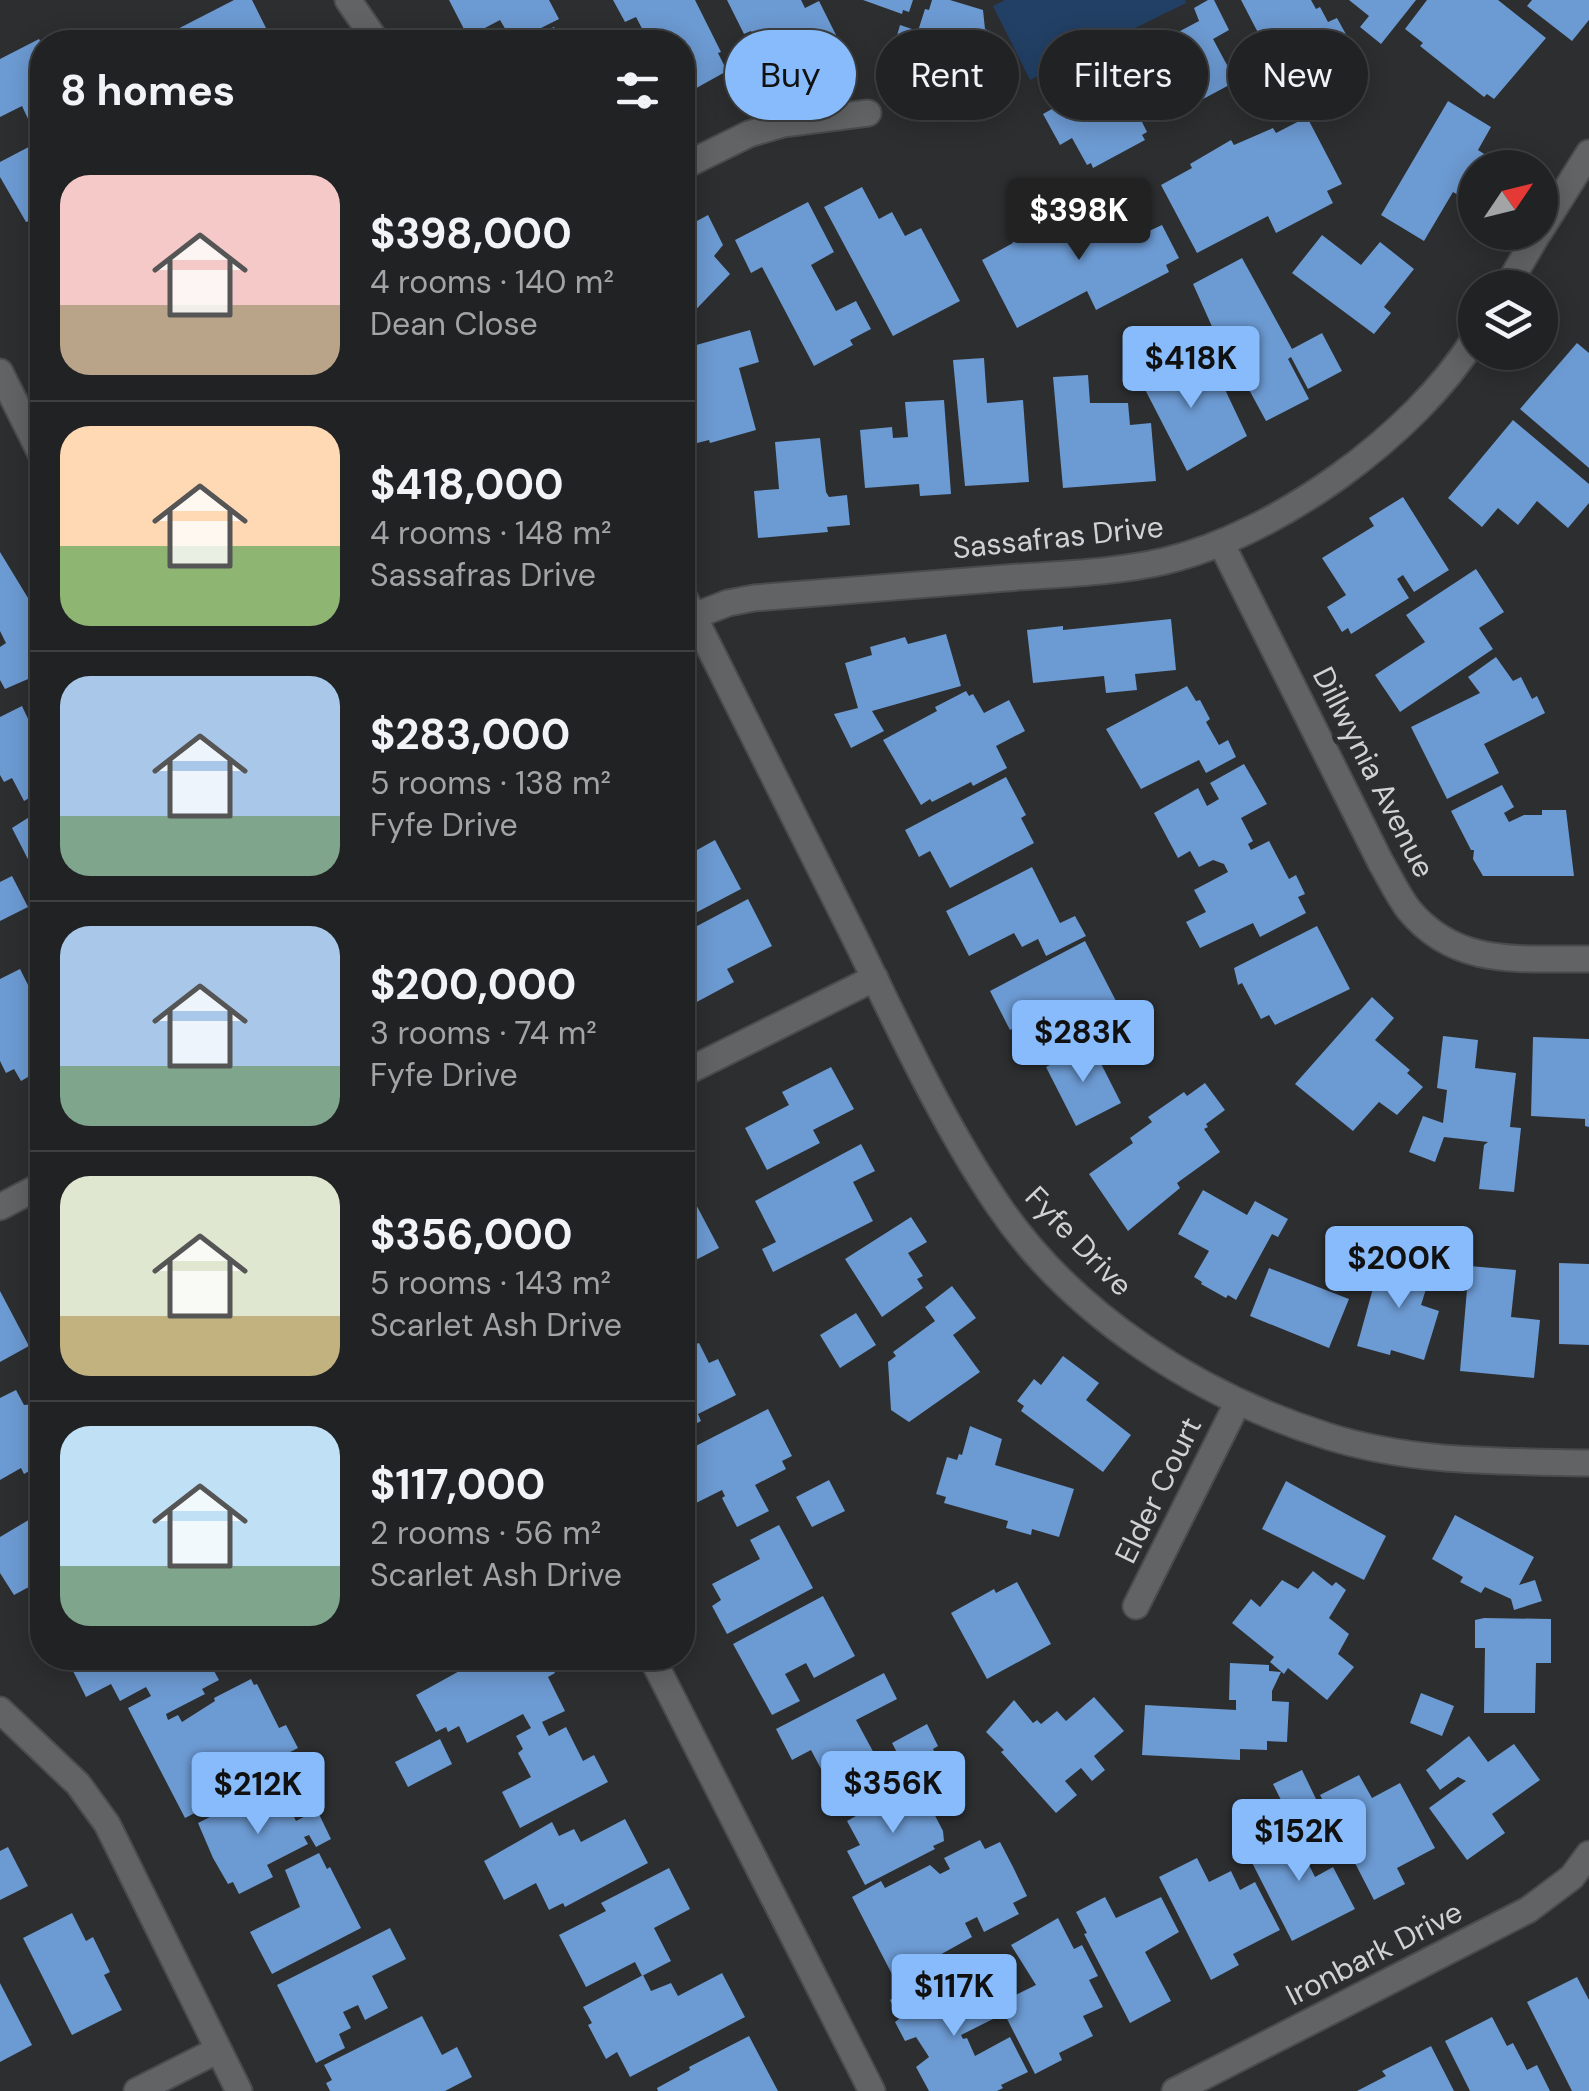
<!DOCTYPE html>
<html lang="en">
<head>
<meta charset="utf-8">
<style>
	:root { --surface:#212224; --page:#292a2c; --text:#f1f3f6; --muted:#a2a4a6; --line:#3e3f41; --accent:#87bbfb }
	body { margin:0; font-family:"DM Sans",sans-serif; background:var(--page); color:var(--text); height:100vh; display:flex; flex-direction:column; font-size:38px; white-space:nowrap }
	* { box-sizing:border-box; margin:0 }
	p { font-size:32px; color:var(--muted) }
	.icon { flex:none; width:55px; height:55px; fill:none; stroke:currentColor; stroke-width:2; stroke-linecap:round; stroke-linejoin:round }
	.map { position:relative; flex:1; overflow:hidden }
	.drawer { position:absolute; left:30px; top:30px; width:665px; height:1640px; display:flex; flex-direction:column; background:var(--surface); border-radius:40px; box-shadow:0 5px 25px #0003,0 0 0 2px var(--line) }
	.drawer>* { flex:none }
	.top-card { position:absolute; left:725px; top:30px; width:712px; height:90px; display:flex; gap:20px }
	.needle { width:65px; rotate:55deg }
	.controls { position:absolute; left:1458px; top:150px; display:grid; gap:20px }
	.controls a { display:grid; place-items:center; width:100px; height:100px; border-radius:50%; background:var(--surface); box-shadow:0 5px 25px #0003,0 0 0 2px var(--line); font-size:50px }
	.price { position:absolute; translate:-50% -85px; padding:0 22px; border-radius:10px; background:var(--accent); color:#111; font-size:32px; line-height:65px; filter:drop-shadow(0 2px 5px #0008) }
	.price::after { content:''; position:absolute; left:50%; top:60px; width:30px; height:22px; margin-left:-15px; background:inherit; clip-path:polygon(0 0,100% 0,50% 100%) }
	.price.current { background:#222; color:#fff }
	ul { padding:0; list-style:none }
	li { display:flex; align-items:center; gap:30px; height:250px; padding:0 30px }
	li+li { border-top:2px solid var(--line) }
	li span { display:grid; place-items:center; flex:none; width:280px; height:200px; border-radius:30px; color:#555 }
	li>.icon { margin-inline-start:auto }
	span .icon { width:120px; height:120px; fill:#fffc; stroke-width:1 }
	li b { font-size:42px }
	h2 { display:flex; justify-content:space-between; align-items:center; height:120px; padding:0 30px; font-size:42px }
	.chip { padding:0 35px; border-radius:45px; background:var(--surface); box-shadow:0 5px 25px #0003,0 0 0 2px var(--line); font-size:35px; line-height:90px }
	.chip.current { background:var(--accent); color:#111 }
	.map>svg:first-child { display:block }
</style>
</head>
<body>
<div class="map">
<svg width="1589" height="2091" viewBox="0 0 1589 2091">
	<rect width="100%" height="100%" fill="#2c2e30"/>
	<!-- green -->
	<polygon fill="#224065" points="1005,0 1185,0 1186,3 1030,80 993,6"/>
	<!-- building -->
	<g fill="#6c9ad2">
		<polygon points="234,0 252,0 272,40 266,42 165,42 162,37"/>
		<polygon points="449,0 549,0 559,19 513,42 500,20 468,37"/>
		<polygon points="613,0 695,0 721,52 718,53 727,71 691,91 689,87 682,91 682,42 649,42 636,17 625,22"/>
		<polygon points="727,0 801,0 805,8 819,1 836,35 803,51 801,49 788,55 785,48 765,59 751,31 744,34"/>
		<polygon points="863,0 913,0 909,12 903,10 902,14"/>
		<polygon points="932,0 950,0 983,10 985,29 990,31 984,52 1007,60 996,95 973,88 967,92 910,74 911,70 906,69 907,64 890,60 900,25 918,31 925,9 929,10"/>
		<polygon points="1208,0 1214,0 1229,30 1213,39 1234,78 1229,80 1231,84 1179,112 1177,108 1173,110 1158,83 1144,91 1149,100 1135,108 1147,132 1142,135 1145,140 1093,168 1091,163 1087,165 1072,138 1060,145 1043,114 1059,105 1061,108 1061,104 1131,67 1127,59 1146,48 1148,52 1148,48 1199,21 1201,26 1194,8"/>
		<polygon points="1241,0 1311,0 1316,9 1320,7 1328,22 1337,18 1353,47 1343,52 1355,74 1349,76 1353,86 1345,90 1353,105 1321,121 1302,83 1296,86 1288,71 1280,75"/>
		<polygon points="1349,0 1416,0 1381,44 1360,27 1369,16"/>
		<polygon points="1427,0 1498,0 1546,38 1494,99 1487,94 1484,97 1420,46 1423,43 1405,29"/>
		<polygon points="1532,0 1589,0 1589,20 1572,41 1527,6"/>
		<polygon points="554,27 562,42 524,42"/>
		<polygon points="51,37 54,42 42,42 42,114 29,121 22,106 0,117 0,59 39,39 41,42"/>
		<polygon points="1448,101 1491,127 1478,150 1492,159 1487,168 1475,168 1475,187 1467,200 1453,192 1424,241 1381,215"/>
		<polygon points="1307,117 1342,184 1327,191 1333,203 1276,233 1268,216 1197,253 1161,185 1192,168 1190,164 1231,140 1234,145 1273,128 1276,133"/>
		<polygon points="42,140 42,217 26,222 0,177 0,162"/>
		<polygon points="862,187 879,219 892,212 905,236 921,228 960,301 893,336 824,207"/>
		<polygon points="808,202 834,252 811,265 836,311 856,301 871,329 850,340 853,345 814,366 762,267 751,273 735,240"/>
		<polygon points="1135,204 1149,231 1162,225 1179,258 1166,265 1169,272 1096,310 1087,291 1017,328 982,260 1013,243 1012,240 1052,215 1061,232 1102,214 1105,220"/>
		<polygon points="708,215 723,245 714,256 730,274 682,324 682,239 689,238 684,228"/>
		<polygon points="1322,235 1361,265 1380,242 1414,269 1384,307 1391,313 1374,334 1292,273"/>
		<polygon points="1242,258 1292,349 1322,333 1342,371 1308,389 1291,357 1288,359 1309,399 1266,421 1221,338 1218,340 1193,284"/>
		<polygon points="750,330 759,362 739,368 756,430 710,443 709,440 697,443 682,416 682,349"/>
		<polygon points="1577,343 1589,353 1589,468 1520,409"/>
		<polygon points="1173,350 1195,392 1220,379 1247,436 1187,471 1135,370"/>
		<polygon points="984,358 987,403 1023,400 1029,482 965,486 953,360"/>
		<polygon points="1088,375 1090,403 1128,403 1130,425 1151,423 1156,481 1063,488 1053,377"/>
		<polygon points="944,400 951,494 920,496 919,484 865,488 860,430 892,427 893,438 908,437 905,402"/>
		<polygon points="1513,420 1589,484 1589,503 1568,528 1537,501 1518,525 1498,508 1482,527 1448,498"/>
		<polygon points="820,438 826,492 829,497 847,495 850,525 827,527 828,532 758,538 754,491 779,489 775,442"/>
		<polygon points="1403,497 1449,570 1414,592 1403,575 1397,579 1409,598 1351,634 1348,628 1342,632 1327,607 1346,595 1322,558 1374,526 1369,518"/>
		<polygon points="0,552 42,621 42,673 5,689 0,680 0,647 6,643 0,631"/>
		<polygon points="1476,569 1504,612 1479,628 1493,649 1400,712 1375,675 1425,642 1406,615"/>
		<polygon points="1171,619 1176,670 1135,674 1137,690 1106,693 1104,676 1033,683 1027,630 1063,626 1063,630"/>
		<polygon points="946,634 961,686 872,711 884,731 851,748 834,714 858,708 845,663 872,655 870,647 905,637 908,644"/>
		<polygon points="1496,657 1513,681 1521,677 1532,699 1537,696 1545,713 1484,744 1499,773 1447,799 1411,727 1480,693 1468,677"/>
		<polygon points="1187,686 1196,701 1200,700 1210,719 1206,722 1219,745 1228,740 1236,757 1206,773 1199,760 1141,789 1106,729"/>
		<polygon points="966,691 969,696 973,694 984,713 1009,700 1025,731 996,746 1007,768 973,786 971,782 932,802 930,799 921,805 883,740 937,711 935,707"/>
		<polygon points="22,706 29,721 42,715 42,791 24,801 12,778 4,782 0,775 0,717"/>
		<polygon points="1244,764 1267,804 1241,818 1253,841 1248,844 1251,850 1269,841 1289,879 1296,875 1305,894 1298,897 1306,913 1260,937 1253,923 1200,948 1186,922 1206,912 1194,890 1228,872 1224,864 1213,860 1199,867 1190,851 1178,858 1154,813 1198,788 1207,806 1219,799 1210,783"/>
		<polygon points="1006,777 1026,815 1021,818 1034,843 950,888 930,851 919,857 905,830"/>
		<polygon points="1502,785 1514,807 1504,813 1509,822 1524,815 1542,815 1542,810 1566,810 1574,876 1483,876 1473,859 1474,850 1471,850 1451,811"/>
		<polygon points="42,809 42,873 34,871 12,828"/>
		<polygon points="715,840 741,889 682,920 682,845 688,855"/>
		<polygon points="1032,867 1060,923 1075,916 1086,936 1046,956 1038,939 1022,947 1014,933 969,956 946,911"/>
		<polygon points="12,876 28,907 0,921 0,882"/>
		<polygon points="748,899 772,946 727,969 734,982 693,1004 682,983 682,934"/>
		<polygon points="1317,926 1350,989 1275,1025 1269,1015 1261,1019 1242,983 1238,985 1234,968"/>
		<polygon points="1085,941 1116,1001 1106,1006 1112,1019 1074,1039 1066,1022 1070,1019 1067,1012 1047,1022 1042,1013 1010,1030 990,991"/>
		<polygon points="20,969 31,991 42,985 42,1069 21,1081 14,1069 6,1073 0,1061 0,979"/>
		<polygon points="1372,997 1394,1018 1375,1040 1410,1070 1407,1073 1423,1087 1397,1115 1379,1102 1353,1131 1295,1084"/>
		<polygon points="1443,1036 1478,1040 1475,1068 1516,1073 1510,1127 1521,1128 1514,1192 1479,1189 1484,1145 1488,1142 1444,1137 1435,1162 1409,1152 1423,1116 1443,1123 1447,1090 1437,1088"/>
		<polygon points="1533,1037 1589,1039 1589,1127 1585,1126 1585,1119 1531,1116"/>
		<polygon points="1091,1044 1121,1103 1076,1126 1046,1067"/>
		<polygon points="831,1067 854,1109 813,1130 820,1143 767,1170 745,1128 789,1105 782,1092"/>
		<polygon points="1205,1083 1225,1110 1206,1124 1208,1127 1204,1129 1220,1152 1177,1183 1180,1188 1128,1231 1089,1174 1133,1143 1130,1138 1152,1122 1148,1117 1184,1092 1187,1096"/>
		<polygon points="861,1144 875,1171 853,1182 873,1221 773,1272 762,1249 776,1242 755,1201"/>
		<polygon points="682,1178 719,1248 682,1267"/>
		<polygon points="1203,1190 1247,1215 1255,1201 1288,1219 1278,1237 1272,1234 1236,1300 1228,1295 1226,1298 1201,1284 1202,1282 1194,1277 1209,1251 1178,1234"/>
		<polygon points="911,1217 927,1242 908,1253 923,1276 917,1279 923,1288 882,1317 845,1259"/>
		<polygon points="1382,1256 1432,1270 1421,1305 1439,1311 1424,1360 1391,1350 1390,1355 1357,1346"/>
		<polygon points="1559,1263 1589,1264 1589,1345 1559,1344"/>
		<polygon points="1469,1266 1516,1270 1511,1317 1540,1320 1534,1378 1460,1371"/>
		<polygon points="1269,1268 1349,1299 1329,1348 1250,1316"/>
		<polygon points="952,1286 976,1318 953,1335 980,1372 909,1422 891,1410 888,1362 896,1356 893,1352 935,1321 925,1307"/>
		<polygon points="0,1291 29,1346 0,1362"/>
		<polygon points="856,1313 876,1345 840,1368 820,1335"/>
		<polygon points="699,1343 709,1363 718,1359 736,1395 698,1414 701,1421 689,1427 694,1438 682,1444 682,1349"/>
		<polygon points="1063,1356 1099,1383 1086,1400 1131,1435 1103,1472 1021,1411 1024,1406 1017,1401 1034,1379 1041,1385"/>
		<polygon points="16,1390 24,1405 36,1404 42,1408 42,1464 24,1474 21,1468 0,1480 0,1398"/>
		<polygon points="768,1409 792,1456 782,1461 786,1469 755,1485 769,1511 737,1527 722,1498 725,1496 722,1490 682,1510 682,1453"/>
		<polygon points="970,1426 1002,1439 995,1465 1074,1489 1059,1537 1032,1529 1031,1535 1006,1528 1008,1521 944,1503 946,1497 936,1494 947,1457 957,1460 959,1454 962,1455"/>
		<polygon points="829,1480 845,1511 812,1527 796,1497"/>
		<polygon points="1286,1481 1386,1536 1364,1580 1262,1529"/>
		<polygon points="42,1512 42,1580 14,1595 0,1573 0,1537"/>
		<polygon points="1455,1515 1534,1557 1519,1585 1535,1580 1542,1601 1514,1610 1511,1599 1485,1587 1481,1593 1460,1582 1463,1577 1432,1559"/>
		<polygon points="779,1525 813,1588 727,1634 712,1606 721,1600 712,1584 760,1559 750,1540"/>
		<polygon points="1313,1571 1332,1586 1336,1582 1346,1590 1329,1618 1349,1634 1338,1654 1354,1667 1327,1700 1288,1668 1284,1674 1270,1662 1274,1657 1232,1623 1251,1599 1260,1607 1282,1580 1298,1589"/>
		<polygon points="1017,1582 1051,1644 987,1679 951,1613 994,1589 996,1593"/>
		<polygon points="823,1596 855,1656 814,1678 806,1663 785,1674 800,1701 772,1715 733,1644"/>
		<polygon points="42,1605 42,1645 40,1646 34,1634 41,1631 30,1611"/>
		<polygon points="1484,1618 1551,1619 1551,1663 1536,1663 1535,1713 1484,1713 1485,1648 1475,1648 1475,1620"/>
		<polygon points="99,1658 102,1662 112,1658 207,1658 219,1680 202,1689 205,1694 166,1714 168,1720 178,1715 182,1722 215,1701 214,1698 251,1679 254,1685 257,1684 279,1728 286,1725 298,1748 223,1786 228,1796 185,1818 128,1708 151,1696 146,1687 120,1701 111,1684 86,1697 73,1671"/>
		<polygon points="483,1658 546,1658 555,1673 548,1677 565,1711 542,1722 549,1736 566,1727 583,1761 594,1755 608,1782 520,1828 502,1792 531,1777 518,1753 523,1749 516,1736 531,1728 523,1714 467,1743 459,1726 448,1732 446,1727 436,1732 416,1695"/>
		<polygon points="1230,1663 1269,1665 1269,1671 1281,1672 1272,1691 1272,1701 1289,1702 1287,1742 1267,1741 1267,1750 1240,1749 1240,1760 1142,1755 1145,1705 1236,1710 1236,1700 1229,1700"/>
		<polygon points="884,1673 897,1699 856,1720 876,1757 828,1782 811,1750 792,1760 776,1729"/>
		<polygon points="1421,1693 1454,1706 1442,1736 1410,1723"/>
		<polygon points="1094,1697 1124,1731 1094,1756 1105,1770 1092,1781 1081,1768 1065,1781 1077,1795 1056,1813 1001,1752 1004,1750 986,1732 1014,1700 1033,1723 1037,1720 1041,1724 1057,1711 1066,1721"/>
		<polygon points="927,1724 938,1746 933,1749 947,1776 917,1791 892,1743"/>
		<polygon points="1469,1736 1488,1762 1514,1744 1540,1780 1492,1814 1505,1833 1467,1860 1429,1808 1466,1781 1458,1777 1440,1790 1426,1770"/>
		<polygon points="440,1739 452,1764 408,1787 395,1762"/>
		<polygon points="1302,1770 1317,1801 1289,1816 1273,1784"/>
		<polygon points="1359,1775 1372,1798 1400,1783 1435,1848 1397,1868 1405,1884 1374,1900 1320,1795"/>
		<polygon points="277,1783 296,1821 317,1810 331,1839 316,1847 309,1835 304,1837 308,1844 267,1865 273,1877 239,1894 233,1882 228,1884 213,1858 198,1823"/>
		<polygon points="904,1789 913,1805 926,1798 943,1831 944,1841 933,1846 935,1849 865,1885 847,1851 860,1845 847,1821"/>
		<polygon points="625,1819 648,1863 565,1907 563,1903 549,1910 536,1883 504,1900 484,1861 552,1822 559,1836 574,1829 581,1842"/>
		<polygon points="1314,1830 1326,1853 1308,1863 1315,1877 1333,1867 1355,1909 1292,1941 1245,1849 1272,1835 1279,1848"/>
		<polygon points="980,1840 985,1849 1000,1842 1013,1867 1027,1896 1013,1903 1019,1914 984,1932 977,1917 965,1923 972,1937 895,1980 852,1897 881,1881 885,1888 930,1865 940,1874 950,1869 944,1858"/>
		<polygon points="8,1847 28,1886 0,1900 0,1851"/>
		<polygon points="319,1853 327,1869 330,1867 361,1928 272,1974 250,1932 300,1907 285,1870"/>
		<polygon points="1197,1858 1209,1882 1231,1871 1240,1890 1255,1882 1280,1930 1233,1954 1239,1965 1211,1980 1159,1877"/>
		<polygon points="669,1868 690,1909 654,1928 671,1961 642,1976 635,1962 586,1987 559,1935 606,1911 601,1903"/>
		<polygon points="1105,1897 1116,1918 1161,1897 1179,1932 1145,1952 1171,2001 1130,2023 1084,1934 1087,1933 1076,1912"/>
		<polygon points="72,1913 86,1941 93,1937 110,1972 104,1975 122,2010 72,2035 23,1938"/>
		<polygon points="1058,1918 1074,1949 1082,1945 1098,1976 1089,1980 1103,2007 1083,2016 1093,2036 1059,2053 1062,2060 1035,2074 999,2003 1036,1985 1011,1945"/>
		<polygon points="390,1928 406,1959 372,1976 388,2008 365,2020 358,2005 343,2012 351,2028 339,2034 345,2048 316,2063 277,1985"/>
		<polygon points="946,1971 965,2000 980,1993 993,2019 961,2035 963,2039 967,2038 975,2056 1010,2037 1028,2072 1001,2085 1003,2088 997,2091 929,2091 916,2067 929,2057 916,2037 905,2041 895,2022 899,2019 890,2000"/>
		<polygon points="722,1973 745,2017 630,2077 617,2052 606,2059 588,2025 592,2023 583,2007 643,1975 651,1991 671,1983 678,1996"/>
		<polygon points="1577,1977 1589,2000 1589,2091 1572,2091 1527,2002"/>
		<polygon points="0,1983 32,2045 0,2062"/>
		<polygon points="422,2016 442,2055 457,2047 472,2077 445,2091 330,2091 326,2083 332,2080 324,2065"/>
		<polygon points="1492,2017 1507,2046 1513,2043 1527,2070 1537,2065 1550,2091 1470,2091 1445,2041"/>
		<polygon points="749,2036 778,2091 658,2091 657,2088 690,2070 689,2067"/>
		<polygon points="1431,2046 1454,2091 1357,2091 1386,2076 1382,2071"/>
	</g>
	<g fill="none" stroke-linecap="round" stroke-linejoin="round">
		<!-- minor casing -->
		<g stroke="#4a4b4d" stroke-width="29">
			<g id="minor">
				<polyline points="348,0 377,42"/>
				<polyline points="682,167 749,134 783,124 868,113"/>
				<polyline points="1540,231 1589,153"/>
				<polyline points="1506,288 1539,232"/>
				<polyline points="0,372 42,456"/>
				<path d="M1221,543L1381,863C1390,878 1398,896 1409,910C1457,968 1521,958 1589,959"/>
				<path d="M682,593C740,708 797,823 855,938C899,1028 942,1122 998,1205C1073,1316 1200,1396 1327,1436C1411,1463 1501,1461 1589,1463"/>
				<path d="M694,616L728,603L754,598C838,591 922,584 1006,578C1058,574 1113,573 1165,561C1276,535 1415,435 1475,338"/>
				<polyline points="682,1074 875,978"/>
				<polyline points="0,1207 42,1185"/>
				<polyline points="1136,1606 1238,1402"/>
				<polyline points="652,1658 872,2091"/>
				<polyline points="0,1710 78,1784 107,1824 239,2091"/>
				<polyline points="137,2091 218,2050"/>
				<polyline points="1175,2091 1528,1910 1572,1877 1589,1854"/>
			</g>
		</g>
		<!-- minor -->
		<use href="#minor" stroke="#616365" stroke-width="25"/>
	</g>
	<g text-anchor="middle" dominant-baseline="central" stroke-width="10" stroke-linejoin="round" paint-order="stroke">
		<!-- street labels -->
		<g font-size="30" fill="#d1d2d4" stroke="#2c2e30">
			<text transform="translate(1058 537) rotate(-6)">Sassafras Drive</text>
			<text transform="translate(1374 772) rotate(63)">Dillwynia Avenue</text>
			<text transform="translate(1079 1241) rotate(46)">Fyfe Drive</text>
			<text transform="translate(1158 1490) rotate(-64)">Elder Court</text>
			<text transform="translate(1374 1953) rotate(-27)">Ironbark Drive</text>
		</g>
	</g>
</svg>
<div class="controls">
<a><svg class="needle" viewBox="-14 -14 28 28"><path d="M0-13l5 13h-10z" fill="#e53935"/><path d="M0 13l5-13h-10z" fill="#a2a4a6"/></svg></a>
<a><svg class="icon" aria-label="layers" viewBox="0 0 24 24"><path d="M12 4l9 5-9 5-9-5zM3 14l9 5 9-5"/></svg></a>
</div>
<b class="price current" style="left:1079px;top:263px">$398K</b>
<b class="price" style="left:1191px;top:411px">$418K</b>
<b class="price" style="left:1083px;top:1085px">$283K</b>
<b class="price" style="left:1399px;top:1311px">$200K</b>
<b class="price" style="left:893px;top:1836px">$356K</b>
<b class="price" style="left:258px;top:1837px">$212K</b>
<b class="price" style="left:1299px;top:1884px">$152K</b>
<b class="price" style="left:954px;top:2039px">$117K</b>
<div class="top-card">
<a class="chip current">Buy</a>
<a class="chip">Rent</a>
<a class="chip">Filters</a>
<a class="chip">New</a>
</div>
<section class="drawer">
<h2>8 homes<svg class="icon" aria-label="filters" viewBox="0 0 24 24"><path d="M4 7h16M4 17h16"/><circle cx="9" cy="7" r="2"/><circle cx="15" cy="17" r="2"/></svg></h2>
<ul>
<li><span style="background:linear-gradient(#f6c9c9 65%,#b9a48a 0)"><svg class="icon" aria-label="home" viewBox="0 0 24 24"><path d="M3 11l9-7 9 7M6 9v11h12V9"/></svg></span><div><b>$398,000</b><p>4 rooms · 140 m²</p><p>Dean Close</p></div></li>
<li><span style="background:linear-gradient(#ffd9b3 60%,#8fb573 0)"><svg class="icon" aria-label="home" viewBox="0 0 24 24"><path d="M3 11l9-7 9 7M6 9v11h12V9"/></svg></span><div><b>$418,000</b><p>4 rooms · 148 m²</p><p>Sassafras Drive</p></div></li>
<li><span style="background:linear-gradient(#a9c7e8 70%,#7fa58c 0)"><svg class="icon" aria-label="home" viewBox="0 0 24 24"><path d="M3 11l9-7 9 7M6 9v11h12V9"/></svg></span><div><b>$283,000</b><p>5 rooms · 138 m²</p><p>Fyfe Drive</p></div></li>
<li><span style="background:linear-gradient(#a9c7e8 70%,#7fa58c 0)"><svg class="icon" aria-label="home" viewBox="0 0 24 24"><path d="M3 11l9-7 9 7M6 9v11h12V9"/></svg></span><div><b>$200,000</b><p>3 rooms · 74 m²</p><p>Fyfe Drive</p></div></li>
<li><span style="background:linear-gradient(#dfe7d0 70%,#c2b280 0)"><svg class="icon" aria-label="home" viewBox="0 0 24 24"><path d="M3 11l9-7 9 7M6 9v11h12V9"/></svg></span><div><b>$356,000</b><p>5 rooms · 143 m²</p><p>Scarlet Ash Drive</p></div></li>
<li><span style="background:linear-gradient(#bfe0f5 70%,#7fa58c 0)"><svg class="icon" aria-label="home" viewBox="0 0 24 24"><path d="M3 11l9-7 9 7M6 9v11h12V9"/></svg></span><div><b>$117,000</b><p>2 rooms · 56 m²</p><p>Scarlet Ash Drive</p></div></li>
</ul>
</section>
</div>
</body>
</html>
